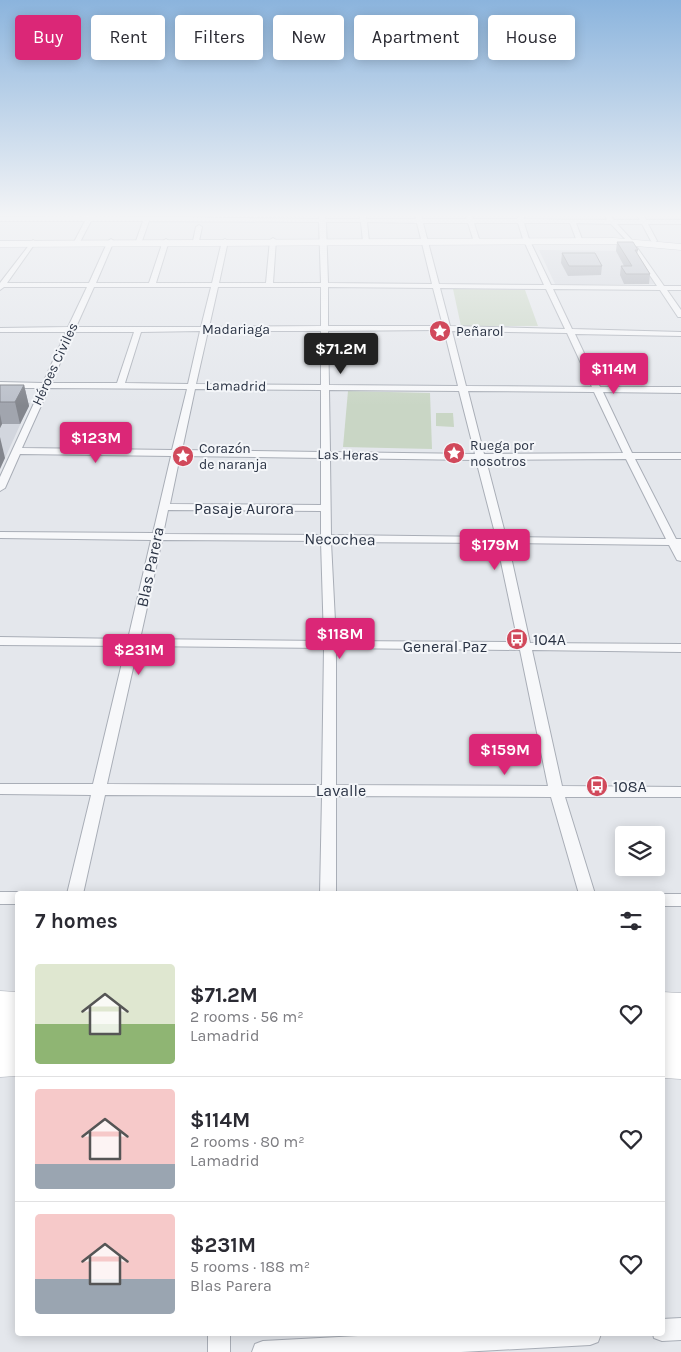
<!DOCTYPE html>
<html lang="en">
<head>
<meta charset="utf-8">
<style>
	:root { --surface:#fff; --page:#f7f7f7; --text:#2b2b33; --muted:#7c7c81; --line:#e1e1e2; --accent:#db2777 }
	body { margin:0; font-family:Karla,sans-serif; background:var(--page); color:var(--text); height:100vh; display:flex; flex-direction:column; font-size:19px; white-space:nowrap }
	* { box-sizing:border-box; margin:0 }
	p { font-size:16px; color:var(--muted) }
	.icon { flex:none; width:28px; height:28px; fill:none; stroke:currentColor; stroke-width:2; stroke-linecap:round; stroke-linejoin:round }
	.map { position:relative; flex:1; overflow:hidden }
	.details { position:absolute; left:15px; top:891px; width:650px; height:445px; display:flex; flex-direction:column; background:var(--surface); border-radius:5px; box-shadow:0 2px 12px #0003 }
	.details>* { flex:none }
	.hud { position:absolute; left:15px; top:15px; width:651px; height:45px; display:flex; gap:10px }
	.tools { position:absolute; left:615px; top:826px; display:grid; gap:10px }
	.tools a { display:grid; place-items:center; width:50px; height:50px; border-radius:5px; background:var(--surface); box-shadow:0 2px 12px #0003; font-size:25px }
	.price { position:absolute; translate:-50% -42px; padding:0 11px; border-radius:5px; background:var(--accent); color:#fff; font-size:16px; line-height:32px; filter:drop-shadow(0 1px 2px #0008) }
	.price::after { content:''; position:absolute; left:50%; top:30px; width:15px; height:11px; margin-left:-8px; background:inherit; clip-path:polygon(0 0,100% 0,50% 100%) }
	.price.active { background:#222; color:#fff }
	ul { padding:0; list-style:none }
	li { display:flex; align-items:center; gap:15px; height:125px; padding:0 20px }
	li+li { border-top:1px solid var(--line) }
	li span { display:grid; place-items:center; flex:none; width:140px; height:100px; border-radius:5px; color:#555 }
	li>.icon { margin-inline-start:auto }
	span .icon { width:60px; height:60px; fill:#fffc; stroke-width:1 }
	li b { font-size:21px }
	h2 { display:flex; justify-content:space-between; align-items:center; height:60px; padding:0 20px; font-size:21px }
	.chip { padding:0 18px; border-radius:5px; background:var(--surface); box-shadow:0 2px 12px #0003; font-size:18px; line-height:45px }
	.chip.active { background:var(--accent); color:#fff }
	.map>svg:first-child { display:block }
</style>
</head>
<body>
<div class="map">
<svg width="681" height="1352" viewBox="0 0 681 1352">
	<rect width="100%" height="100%" fill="#e4e7ec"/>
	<!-- built -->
	<g fill="#d2d6de">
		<polygon points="539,250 634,251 655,284 555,284"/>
		<polygon points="0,403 30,403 0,469"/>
	</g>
	<!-- green -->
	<g fill="#c9d6c5">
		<polygon points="453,289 525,290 538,326 461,326"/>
		<polygon points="348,391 430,393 432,449 343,447"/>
		<polygon points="436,413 453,413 454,427 436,426"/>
	</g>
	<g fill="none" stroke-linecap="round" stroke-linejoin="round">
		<!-- street casing -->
		<g stroke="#a9aeb7" stroke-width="2">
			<g id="street">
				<path d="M88,216L319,219V216H325V219H360V216H366V219H416L415,216H421L422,219H467L466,216H472L473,219H517L519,216H525L523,219L607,220L605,216H611L614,220H640L638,216H644L646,220H681V224H648L657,241L654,243L651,241L642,224H617L631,239L664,286H681V290H667L681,310V317H678L660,290L553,289L572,329L681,332V336L575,334L600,387H681V393L603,392L632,453H681V459H635L676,539H681V561L677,560L669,545L508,543L530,643L681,644V652L532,650L562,786L681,787V797H565L595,894H579L551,797L336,796V894H320L322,796L105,795L83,894H67L91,795L0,794V784H93L126,646L0,645V637L128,639L151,540L0,538V532L153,533L171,456L20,454L5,488L0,491V477L41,388H0V382L43,383L66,332H0V328L68,327L87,287H4L0,290V283L33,240L36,242L7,283H89L108,241L111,239L114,241L96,283H149L163,241L166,239L169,241L156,283H212L222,241L225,239L228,241L219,283H266L270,240L273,238L276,240L273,283H321L319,222L149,221L142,241L139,243L136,241L143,221H91L79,244L76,246L73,244L85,221H0V217ZM326,222H361L363,242L366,244L369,242L367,222L417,223L432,284L328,283ZM423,223H468L474,242L477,244L480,242L474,223H518L523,239L544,285L439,284ZM524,223H570L576,239L579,241L582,239L576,223L611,224L627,241L657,286L551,285L529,239ZM94,287H211L201,327H76ZM218,287H321V326L209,327ZM328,287L433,288L443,326H328ZM440,288L546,289L565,329L450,326ZM436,330H444L458,386L329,385L328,331ZM200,331L188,384L125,383L141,332ZM208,331H321V385L196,384ZM452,331L567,333L592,387L466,386ZM74,332H134L117,383H51ZM49,388L187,389L172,450L22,448ZM195,389L321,390V452L182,450ZM329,390L459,391L475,454L330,452ZM468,391L594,392L623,453L484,454ZM180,456L321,458V505L170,504ZM330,458L476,460L496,537L331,535ZM626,459L666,539L506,537L486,460ZM168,510L321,511V535L163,534ZM162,540L321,541L324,641L140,639ZM331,542L497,543L518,642L336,641ZM138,646L324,648L322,785L107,784ZM336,648L520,650L548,786L336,785Z"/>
				<polygon points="199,225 202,227 199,241 196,243 193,241 196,227"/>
				<polygon points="0,892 18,892 24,894 18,894 18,904 0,904"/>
				<rect x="662" y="894" width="19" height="12"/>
				<polygon points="681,1318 681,1340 662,1341 654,1338 653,1334 662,1334 662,1319"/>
				<rect x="208" y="1334" width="22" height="18"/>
				<polygon points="396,1334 601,1334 598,1342 590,1345 461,1352 252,1352 255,1344 263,1341"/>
			</g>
		</g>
		<!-- secondary casing -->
		<g stroke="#a9aeb7" stroke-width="1">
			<g id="secondary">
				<polygon points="614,238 681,244 681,250 614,244 0,247 0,241"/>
				<polygon points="0,991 18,992 18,1014 0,1013"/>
				<polygon points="662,992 681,993 681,1015 662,1014"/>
				<polygon points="18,1052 18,1076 0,1077 0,1053"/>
				<polygon points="662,1054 681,1055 681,1079 662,1078"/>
			</g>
		</g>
		<!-- highway casing -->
		<g stroke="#8b94a3" stroke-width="2">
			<g id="highway">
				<polygon points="18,1008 18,1059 0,1058 0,1009"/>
				<rect x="662" y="1010" width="19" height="47"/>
			</g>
		</g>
		<!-- street -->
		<use href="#street" fill="#f7f8fa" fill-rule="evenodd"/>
		<!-- secondary -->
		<use href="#secondary" fill="#fff" fill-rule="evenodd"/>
		<!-- highway -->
		<use href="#highway" fill="#fff" fill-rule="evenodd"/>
	</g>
	<!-- wall -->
	<g fill="#a1a5ae">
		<polygon points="617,242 638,250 637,254 650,274 649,284 624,284 620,275 621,266 624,266 616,251"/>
		<polygon points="562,253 602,266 601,275 568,276 561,263"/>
		<polygon points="0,385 24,385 29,406 20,424 2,424 0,428"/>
	</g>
	<!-- shaded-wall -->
	<g fill="#83868d">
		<polygon points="24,385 29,406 20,424 15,402"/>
		<polygon points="0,414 2,424 0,428"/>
		<polygon points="0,437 5,458 0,469"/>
	</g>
	<!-- building -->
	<g fill="#bbc0ca" stroke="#83868d">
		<polygon points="617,242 633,242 638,250 635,250 650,274 626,274 621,266 632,266"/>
		<polygon points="562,253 595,253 602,266 569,266"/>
		<polygon points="0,385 24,385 15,402 0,402"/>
	</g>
	<!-- sky -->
	<linearGradient id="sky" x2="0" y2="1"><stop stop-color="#8bb4dd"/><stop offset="0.53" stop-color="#f3f4f6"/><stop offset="1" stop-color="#f3f4f6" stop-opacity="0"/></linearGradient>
	<rect width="681" height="406" fill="url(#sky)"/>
	<!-- icons -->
	<defs>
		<g id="sight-disc" transform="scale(1.125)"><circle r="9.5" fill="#d1495b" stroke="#f4f6f9"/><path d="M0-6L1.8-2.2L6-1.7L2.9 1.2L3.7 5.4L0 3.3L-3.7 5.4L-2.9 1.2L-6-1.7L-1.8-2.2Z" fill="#fff"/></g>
		<g id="bus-disc" transform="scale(1.125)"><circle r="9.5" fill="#d1495b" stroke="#f4f6f9"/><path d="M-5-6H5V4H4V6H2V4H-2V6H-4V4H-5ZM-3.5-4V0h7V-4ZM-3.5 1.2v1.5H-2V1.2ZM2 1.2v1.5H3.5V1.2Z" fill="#fff"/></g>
	</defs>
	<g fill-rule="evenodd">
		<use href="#sight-disc" x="440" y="331"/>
		<use href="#sight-disc" x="454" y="453"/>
		<use href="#sight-disc" x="183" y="456"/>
		<use href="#bus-disc" x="517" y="639"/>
		<use href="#bus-disc" x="597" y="786"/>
	</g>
	<g text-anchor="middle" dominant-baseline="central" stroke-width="4" stroke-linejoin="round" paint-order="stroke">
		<!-- far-street labels -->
		<g font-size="14" fill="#2b3445" stroke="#f4f6f9">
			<text x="236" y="329">Madariaga</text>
			<text transform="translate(55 364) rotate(-65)">Héroes Civiles</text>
			<text transform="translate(236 386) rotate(1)">Lamadrid</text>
			<text transform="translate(348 455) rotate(1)">Las Heras</text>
		</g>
		<!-- far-poi labels -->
		<g font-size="14" fill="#2b3445" stroke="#f4f6f9" text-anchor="start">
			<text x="456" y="331">Peñarol</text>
			<text x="470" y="445">Ruega por<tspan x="470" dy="16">nosotros</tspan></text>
			<text x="199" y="448">Corazón<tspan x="199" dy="16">de naranja</tspan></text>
		</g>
		<!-- street labels -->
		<g font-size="16" fill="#2b3445" stroke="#f4f6f9">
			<text x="244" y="508">Pasaje Aurora</text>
			<text transform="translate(340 539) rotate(1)">Necochea</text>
			<text transform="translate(150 567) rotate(-78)">Blas Parera</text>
			<text x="445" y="646">General Paz</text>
			<text x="341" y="790">Lavalle</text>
		</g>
		<!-- poi labels -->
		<g font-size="16" fill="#2b3445" stroke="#f4f6f9" text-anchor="start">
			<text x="533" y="639">104A</text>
			<text x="613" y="786">108A</text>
		</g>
	</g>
</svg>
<div class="tools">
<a><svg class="icon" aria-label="layers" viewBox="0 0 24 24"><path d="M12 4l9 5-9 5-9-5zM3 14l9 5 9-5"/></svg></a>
</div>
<b class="price active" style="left:341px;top:375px">$71.2M</b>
<b class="price" style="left:614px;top:395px">$114M</b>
<b class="price" style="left:96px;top:464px">$123M</b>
<b class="price" style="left:495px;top:571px">$179M</b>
<b class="price" style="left:340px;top:660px">$118M</b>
<b class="price" style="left:139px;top:676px">$231M</b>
<b class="price" style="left:505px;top:776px">$159M</b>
<div class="hud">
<a class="chip active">Buy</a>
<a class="chip">Rent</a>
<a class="chip">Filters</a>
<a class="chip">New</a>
<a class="chip">Apartment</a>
<a class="chip">House</a>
</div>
<section class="details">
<h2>7 homes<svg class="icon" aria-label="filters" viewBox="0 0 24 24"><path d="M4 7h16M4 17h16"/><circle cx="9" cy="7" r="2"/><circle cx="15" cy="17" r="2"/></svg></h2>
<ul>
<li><span style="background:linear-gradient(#dfe7d0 60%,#8fb573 0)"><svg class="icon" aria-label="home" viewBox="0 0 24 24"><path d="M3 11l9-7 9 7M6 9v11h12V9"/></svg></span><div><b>$71.2M</b><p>2 rooms · 56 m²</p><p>Lamadrid</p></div><svg class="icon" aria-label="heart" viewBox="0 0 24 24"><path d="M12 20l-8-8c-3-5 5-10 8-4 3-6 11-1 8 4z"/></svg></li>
<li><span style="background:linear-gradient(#f6c9c9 75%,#9aa5b1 0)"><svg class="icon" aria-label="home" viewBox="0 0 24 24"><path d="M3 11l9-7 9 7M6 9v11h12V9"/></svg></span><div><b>$114M</b><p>2 rooms · 80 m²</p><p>Lamadrid</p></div><svg class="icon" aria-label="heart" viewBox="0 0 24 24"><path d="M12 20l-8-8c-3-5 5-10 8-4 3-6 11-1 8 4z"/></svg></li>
<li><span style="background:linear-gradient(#f6c9c9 65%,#9aa5b1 0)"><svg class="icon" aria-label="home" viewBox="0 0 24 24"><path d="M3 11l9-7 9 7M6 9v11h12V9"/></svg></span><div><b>$231M</b><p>5 rooms · 188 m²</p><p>Blas Parera</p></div><svg class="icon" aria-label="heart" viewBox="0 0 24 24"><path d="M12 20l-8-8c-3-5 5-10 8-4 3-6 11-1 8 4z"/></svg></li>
</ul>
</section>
</div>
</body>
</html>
